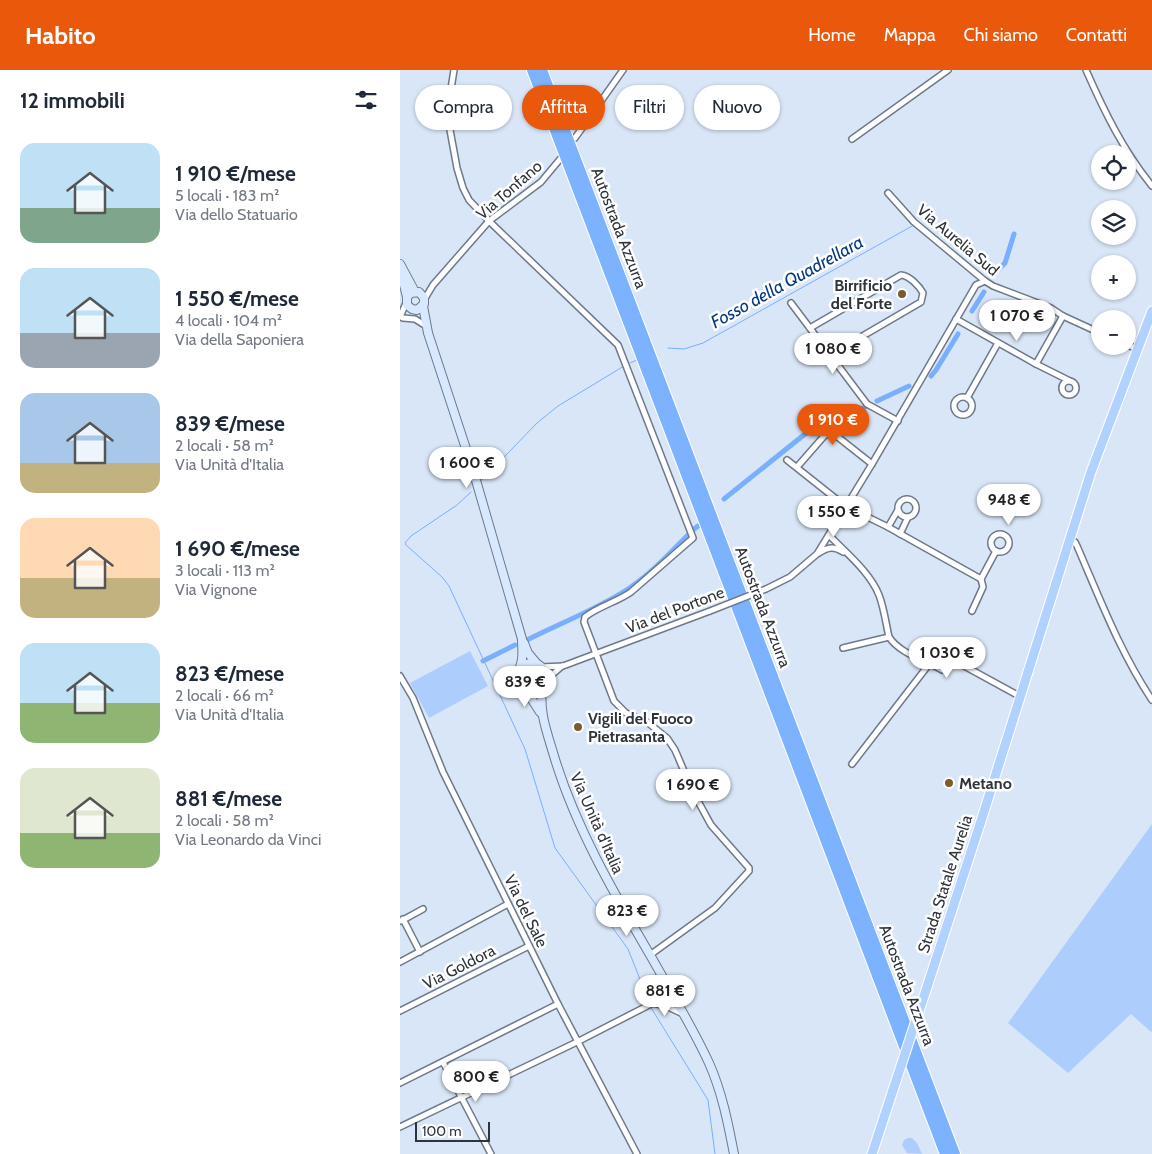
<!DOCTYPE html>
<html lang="it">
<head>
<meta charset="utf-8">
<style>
	:root { --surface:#fff; --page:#f6f6f7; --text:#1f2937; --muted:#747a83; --accent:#ea580c }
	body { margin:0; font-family:Cabin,sans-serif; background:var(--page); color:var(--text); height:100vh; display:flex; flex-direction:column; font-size:19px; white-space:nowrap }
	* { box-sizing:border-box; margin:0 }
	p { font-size:16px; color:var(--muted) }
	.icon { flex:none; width:28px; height:28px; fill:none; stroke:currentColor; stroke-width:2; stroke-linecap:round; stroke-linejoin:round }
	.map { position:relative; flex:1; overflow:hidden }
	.sheet { display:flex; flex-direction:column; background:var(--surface); width:400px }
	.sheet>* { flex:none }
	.banner { position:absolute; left:15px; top:15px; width:475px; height:45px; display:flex; gap:10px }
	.buttons { position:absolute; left:691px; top:75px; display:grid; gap:10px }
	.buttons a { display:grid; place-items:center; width:45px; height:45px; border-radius:50%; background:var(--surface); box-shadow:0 1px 4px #0004; font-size:25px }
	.scale { position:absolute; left:15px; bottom:12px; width:75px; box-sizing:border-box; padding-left:5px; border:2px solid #2f343b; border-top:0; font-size:14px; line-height:18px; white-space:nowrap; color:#2f343b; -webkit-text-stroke:4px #fff; paint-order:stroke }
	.price { position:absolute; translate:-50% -42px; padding:0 11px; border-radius:18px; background:#fff; color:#222; font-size:16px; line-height:32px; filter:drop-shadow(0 1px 2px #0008) }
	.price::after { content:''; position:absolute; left:50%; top:30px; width:15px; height:11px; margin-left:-8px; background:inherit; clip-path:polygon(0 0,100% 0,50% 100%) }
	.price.active { background:var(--accent); color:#fff }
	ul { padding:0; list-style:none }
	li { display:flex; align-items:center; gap:15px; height:125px; padding:0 20px }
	li span { display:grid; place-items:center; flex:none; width:140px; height:100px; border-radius:15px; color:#555 }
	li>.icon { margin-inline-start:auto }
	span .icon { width:60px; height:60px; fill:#fffc; stroke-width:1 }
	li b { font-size:21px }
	h2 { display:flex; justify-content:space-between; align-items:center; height:60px; padding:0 20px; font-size:21px }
	.chip { padding:0 18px; border-radius:22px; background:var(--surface); box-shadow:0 1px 4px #0004; font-size:18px; line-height:45px }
	.chip.active { background:var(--accent); color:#fff }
	header { display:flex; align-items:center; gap:30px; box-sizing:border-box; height:70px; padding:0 25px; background:var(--accent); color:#fff }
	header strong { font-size:24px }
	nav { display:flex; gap:28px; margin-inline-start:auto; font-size:18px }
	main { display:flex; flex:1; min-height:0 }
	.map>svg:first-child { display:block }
</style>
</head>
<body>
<header>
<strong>Habito</strong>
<nav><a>Home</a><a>Mappa</a><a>Chi siamo</a><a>Contatti</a></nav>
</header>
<main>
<section class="sheet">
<h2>12 immobili<svg class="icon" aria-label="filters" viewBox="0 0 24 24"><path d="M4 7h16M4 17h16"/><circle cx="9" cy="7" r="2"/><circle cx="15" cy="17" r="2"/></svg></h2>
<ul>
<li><span style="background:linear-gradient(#bfe0f5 65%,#7fa58c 0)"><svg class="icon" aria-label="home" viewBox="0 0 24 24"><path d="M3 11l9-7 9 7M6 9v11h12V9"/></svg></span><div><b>1 910 €/mese</b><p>5 locali · 183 m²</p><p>Via dello Statuario</p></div></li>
<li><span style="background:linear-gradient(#bfe0f5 65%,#9aa5b1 0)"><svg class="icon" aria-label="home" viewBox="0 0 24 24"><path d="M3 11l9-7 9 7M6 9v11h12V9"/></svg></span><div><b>1 550 €/mese</b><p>4 locali · 104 m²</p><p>Via della Saponiera</p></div></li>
<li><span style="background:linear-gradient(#a9c7e8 70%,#c2b280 0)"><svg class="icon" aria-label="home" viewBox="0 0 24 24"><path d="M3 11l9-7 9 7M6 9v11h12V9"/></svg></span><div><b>839 €/mese</b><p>2 locali · 58 m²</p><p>Via Unità d'Italia</p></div></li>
<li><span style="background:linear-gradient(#ffd9b3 60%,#c2b280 0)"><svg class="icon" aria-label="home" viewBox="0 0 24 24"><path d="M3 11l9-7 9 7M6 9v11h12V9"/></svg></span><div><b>1 690 €/mese</b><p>3 locali · 113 m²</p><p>Via Vignone</p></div></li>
<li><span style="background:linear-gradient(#bfe0f5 60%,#8fb573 0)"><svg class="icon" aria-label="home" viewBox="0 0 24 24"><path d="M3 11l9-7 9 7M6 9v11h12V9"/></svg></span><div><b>823 €/mese</b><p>2 locali · 66 m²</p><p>Via Unità d'Italia</p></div></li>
<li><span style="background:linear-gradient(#dfe7d0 65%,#8fb573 0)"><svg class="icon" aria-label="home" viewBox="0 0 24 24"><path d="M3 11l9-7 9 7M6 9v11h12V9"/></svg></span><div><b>881 €/mese</b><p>2 locali · 58 m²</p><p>Via Leonardo da Vinci</p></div></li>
</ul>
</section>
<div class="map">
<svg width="752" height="1084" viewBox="0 0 752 1084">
	<rect width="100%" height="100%" fill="#d9e6f7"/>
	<!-- green -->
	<g fill="#adcefd">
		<polygon points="70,581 88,616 29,648 10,613"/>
		<circle cx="132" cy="607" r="9"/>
		<polygon points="752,754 752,961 751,962 731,944 668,1003 608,953"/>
		<polygon points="508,1068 512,1068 517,1073 522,1084 507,1083 502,1075 504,1070"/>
	</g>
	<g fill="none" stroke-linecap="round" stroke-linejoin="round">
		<!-- stream -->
		<g stroke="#78affe" stroke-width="1">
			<polyline points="268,278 284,279 303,273 514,155"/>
			<polyline points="230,293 237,290"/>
			<polyline points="82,410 137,353 158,336 224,296"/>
			<polyline points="71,422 57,435 11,466 5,473 6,475 42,507 49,516 125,679 155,778 228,879 249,932"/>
			<polyline points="250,936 308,1030 315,1084"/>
		</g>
		<!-- canal -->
		<g stroke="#78affe" stroke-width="5">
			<polyline points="596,202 605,193 614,164"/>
			<polyline points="572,241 584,222"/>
			<polyline points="531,306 536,300 558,264"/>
			<polyline points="477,331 509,316"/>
			<polyline points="324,429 405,364 465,337"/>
			<polyline points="293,460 298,456"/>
			<path d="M127,570C159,554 199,538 228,519C251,504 270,483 289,464"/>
			<polyline points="83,591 115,575"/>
		</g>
		<!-- street casing -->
		<g stroke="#6e7989" stroke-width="8">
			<g id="street">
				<path d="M54,0L50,25L48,49L57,98L63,118L69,130L89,151L218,275L293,468L231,522C217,532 199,536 185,547L184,552L214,631L226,643L247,652L267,668L275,680L293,722L311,755L349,798V801L315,838L250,885"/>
				<path d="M686,0C704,41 723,80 752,116"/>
				<polyline points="175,68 223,0"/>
				<polyline points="452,69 548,0"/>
				<polyline points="488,123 514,152 585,211 593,216 651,238 663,246 700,263"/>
				<polyline points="24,230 33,215 89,151 141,112 161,88"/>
				<polyline points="391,233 467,334 498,351"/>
				<polyline points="0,247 6,233"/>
				<polyline points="3,248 15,249 23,254"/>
				<polyline points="556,249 636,294 670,311"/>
				<path d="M410,258L501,205C510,206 519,216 523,223L521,232L430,285"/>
				<polyline points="728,275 737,279"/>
				<polyline points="636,294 663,246"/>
				<circle cx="669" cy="318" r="7"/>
				<circle cx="563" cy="336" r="9"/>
				<polyline points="567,328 598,273"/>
				<polyline points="387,390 445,436 488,457 581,509"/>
				<polyline points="397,397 425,365 434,364 472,394"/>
				<circle cx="507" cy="438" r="9"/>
				<polyline points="488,457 498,440"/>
				<circle cx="600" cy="473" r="9"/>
				<polyline points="500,464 508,447"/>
				<path d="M429,465C446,483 470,502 479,525C484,538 486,554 489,567L443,578"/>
				<path d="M669,470L675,472L677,476C700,529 720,582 752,630"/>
				<path d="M419,483C428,477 434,476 443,482"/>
				<polyline points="366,519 390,507 417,484 472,394 576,215 585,211"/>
				<polyline points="572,541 583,517 581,509 596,481"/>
				<path d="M489,567C500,584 526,590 542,600L557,592L621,627"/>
				<polyline points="141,597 163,596 310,541"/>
				<polyline points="0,606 13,628 43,702 158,934 237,1084"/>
				<polyline points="145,611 162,596"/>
				<polyline points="452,694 530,593"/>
				<polyline points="3,849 20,882"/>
				<polyline points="1,851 23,839"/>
				<polyline points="0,892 108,834"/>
				<polyline points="253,933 266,936 283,944"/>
				<polyline points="253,933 260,903"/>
				<polyline points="0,941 129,876"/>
				<polyline points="43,992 91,1084"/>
				<polyline points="0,1013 158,934"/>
				<polyline points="0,1057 177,972 253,933 264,930 272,923"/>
			</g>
		</g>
		<!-- secondary casing -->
		<g stroke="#6e7989" stroke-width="10">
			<g id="secondary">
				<polyline points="0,194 15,222"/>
				<polyline points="0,199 7,227 7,235 12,239 17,240 24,234 24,228 19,222 11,223 7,227"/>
				<path d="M23,236L28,263L73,400L122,569C122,576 123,583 122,589C121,599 112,609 122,618C125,620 129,622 133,621C157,618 142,579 121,598"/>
				<polyline points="124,573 128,583 138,595"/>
				<path d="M142,617C139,643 147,662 154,686C176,759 215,825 253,890C272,924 293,958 309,993C322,1022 328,1053 334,1084"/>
				<polyline points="126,620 140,642"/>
			</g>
		</g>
		<!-- primary casing -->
		<g stroke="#fff" stroke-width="11">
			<g id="primary">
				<polyline points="527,917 582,748 691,402 752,241"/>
				<polyline points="472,1084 493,1020"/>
			</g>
		</g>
		<!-- highway casing -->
		<g stroke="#fff" stroke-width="12">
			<g id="highway">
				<polyline points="132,0 545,1084"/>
				<polyline points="142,0 555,1084"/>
			</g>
		</g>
		<!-- street -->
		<use href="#street" stroke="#fff" stroke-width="5"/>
		<!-- secondary -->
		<use href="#secondary" stroke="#d8e8ff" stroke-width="8"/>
		<!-- primary -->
		<use href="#primary" stroke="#b1d1fe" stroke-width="9"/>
		<!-- highway -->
		<use href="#highway" stroke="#7db2fe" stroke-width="10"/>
		<!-- street-bridge casing -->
		<g stroke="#6e7989" stroke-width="8" stroke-linecap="butt">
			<polyline id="street-bridge" points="310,541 366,519"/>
		</g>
		<!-- primary-bridge casing -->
		<g stroke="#fff" stroke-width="11" stroke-linecap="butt">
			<polyline id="primary-bridge" points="493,1020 527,917"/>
		</g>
		<!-- street-bridge -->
		<use href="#street-bridge" stroke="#fff" stroke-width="5"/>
		<!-- primary-bridge -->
		<use href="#primary-bridge" stroke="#b1d1fe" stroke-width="9"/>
	</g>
	<!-- markers -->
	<g fill="#795d30" stroke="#fff" stroke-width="2">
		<circle cx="502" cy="224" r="5"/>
		<circle cx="178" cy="657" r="5"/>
		<circle cx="549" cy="713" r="5"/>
	</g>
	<g text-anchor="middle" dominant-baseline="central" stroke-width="5" stroke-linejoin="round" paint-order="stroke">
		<!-- street labels -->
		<g font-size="16" fill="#2f343b" stroke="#fff">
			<text transform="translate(109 120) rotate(-41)">Via Tonfano</text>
			<text transform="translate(219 158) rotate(69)">Autostrada Azzurra</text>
			<text transform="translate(558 170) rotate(40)">Via Aurelia Sud</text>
			<text transform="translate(363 537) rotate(69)">Autostrada Azzurra</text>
			<text transform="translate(275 540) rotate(-21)">Via del Portone</text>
			<text transform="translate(197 753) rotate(66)">Via Unità d'Italia</text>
			<text transform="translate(545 814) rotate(-72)">Strada Statale Aurelia</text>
			<text transform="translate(126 841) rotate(64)">Via del Sale</text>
			<text transform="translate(59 897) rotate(-27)">Via Goldora</text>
			<text transform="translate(507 915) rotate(69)">Autostrada Azzurra</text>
		</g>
		<!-- poi labels -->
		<g font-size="16" font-weight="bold" fill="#2f343b" stroke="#fff" text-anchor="start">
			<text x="492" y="215" text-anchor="end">Birrificio<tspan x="492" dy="18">del Forte</tspan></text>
			<text x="188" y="648">Vigili del Fuoco<tspan x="188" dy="18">Pietrasanta</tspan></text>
			<text x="559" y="713">Metano</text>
		</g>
		<!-- water labels -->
		<g font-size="18" font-style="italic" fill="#053c81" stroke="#fff">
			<text transform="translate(387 212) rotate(-29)">Fosso della Quadrellara</text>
		</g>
	</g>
</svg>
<div class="buttons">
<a><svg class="icon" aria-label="locate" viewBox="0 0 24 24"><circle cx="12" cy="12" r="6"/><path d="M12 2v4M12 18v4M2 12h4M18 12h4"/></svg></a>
<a><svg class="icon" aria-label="layers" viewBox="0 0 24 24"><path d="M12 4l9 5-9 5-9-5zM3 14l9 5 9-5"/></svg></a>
<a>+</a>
<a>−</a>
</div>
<div class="scale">100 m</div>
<b class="price" style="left:617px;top:272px">1 070 €</b>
<b class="price" style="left:433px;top:305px">1 080 €</b>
<b class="price active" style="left:433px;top:376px">1 910 €</b>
<b class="price" style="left:67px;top:419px">1 600 €</b>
<b class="price" style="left:609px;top:456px">948 €</b>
<b class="price" style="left:434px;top:468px">1 550 €</b>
<b class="price" style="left:547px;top:609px">1 030 €</b>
<b class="price" style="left:125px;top:638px">839 €</b>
<b class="price" style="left:293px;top:741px">1 690 €</b>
<b class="price" style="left:227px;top:867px">823 €</b>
<b class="price" style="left:265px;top:947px">881 €</b>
<b class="price" style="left:76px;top:1033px">800 €</b>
<div class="banner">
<a class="chip">Compra</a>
<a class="chip active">Affitta</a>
<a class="chip">Filtri</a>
<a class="chip">Nuovo</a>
</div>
</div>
</main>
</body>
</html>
